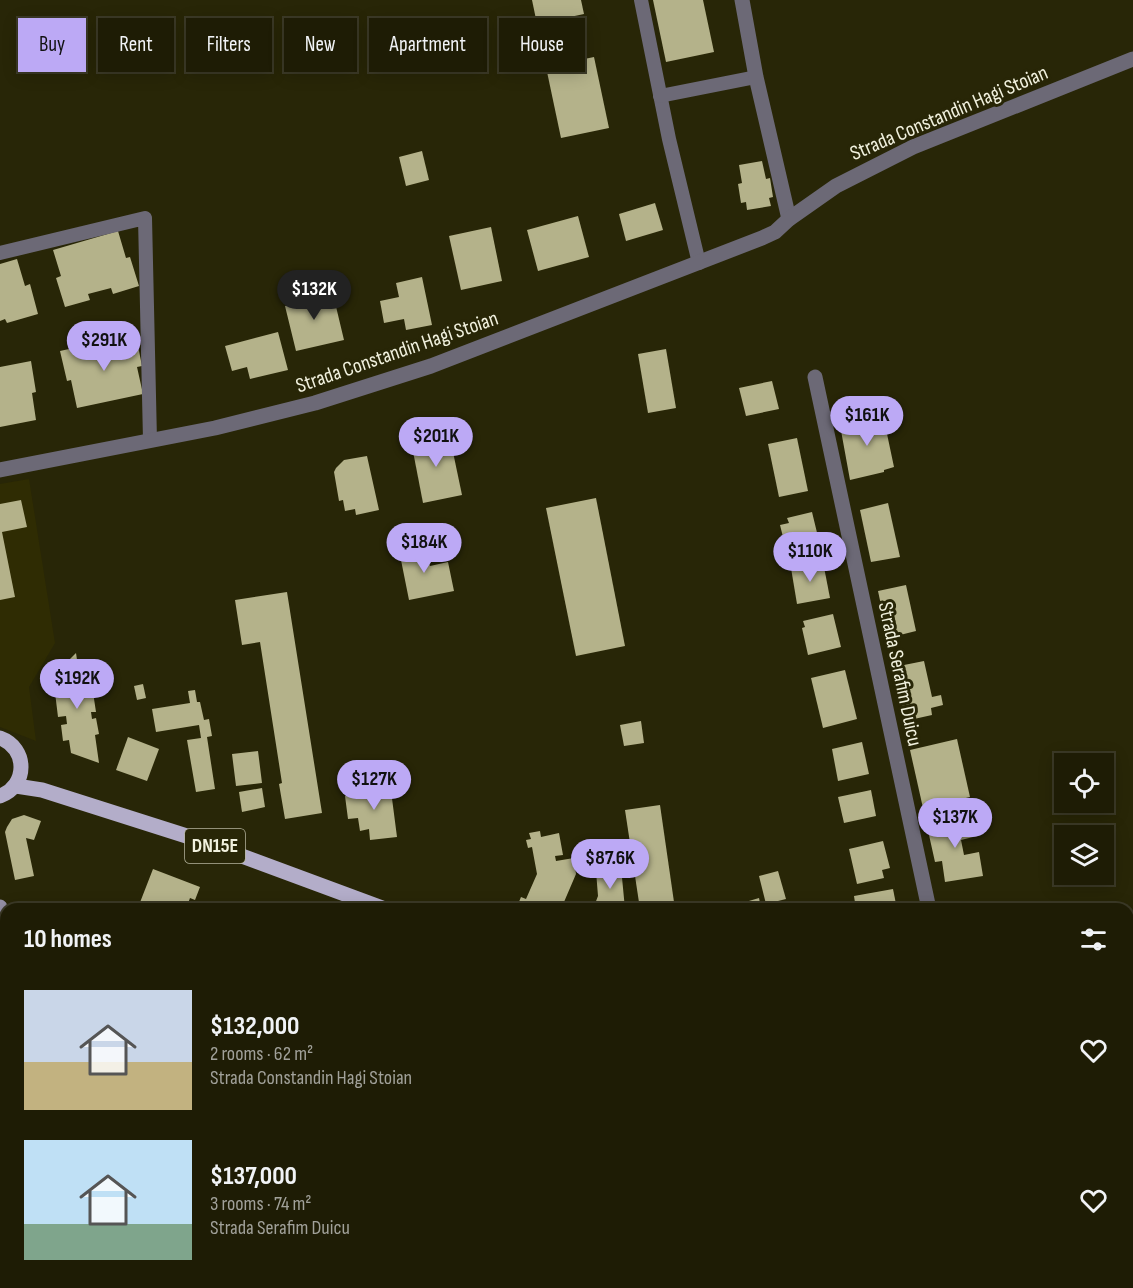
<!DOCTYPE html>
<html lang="en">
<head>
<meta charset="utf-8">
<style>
	:root { --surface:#1e1c05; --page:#26250f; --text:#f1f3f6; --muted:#a1a19a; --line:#3c3a27; --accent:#bca9f5 }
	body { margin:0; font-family:"Sofia Sans Condensed",sans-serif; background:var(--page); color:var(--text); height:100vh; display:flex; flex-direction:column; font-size:22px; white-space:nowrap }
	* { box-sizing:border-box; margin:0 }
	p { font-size:20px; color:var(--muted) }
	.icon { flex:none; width:33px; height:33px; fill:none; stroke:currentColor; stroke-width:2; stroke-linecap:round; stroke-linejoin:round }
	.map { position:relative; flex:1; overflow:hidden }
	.side { position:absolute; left:0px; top:903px; width:1134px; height:386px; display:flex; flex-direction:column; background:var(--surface); border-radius:18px 18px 0 0; box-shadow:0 3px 15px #0003,0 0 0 2px var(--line) }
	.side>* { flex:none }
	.hud { position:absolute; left:18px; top:18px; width:600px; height:54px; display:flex; gap:12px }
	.fabs { position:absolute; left:1054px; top:753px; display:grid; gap:12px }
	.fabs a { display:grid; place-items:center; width:60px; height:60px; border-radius:0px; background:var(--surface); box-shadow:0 3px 15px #0003,0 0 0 2px var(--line); font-size:30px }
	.price { position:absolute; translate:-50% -51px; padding:0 14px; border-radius:21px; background:var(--accent); color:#111; font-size:20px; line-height:39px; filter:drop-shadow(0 2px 3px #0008) }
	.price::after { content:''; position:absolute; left:50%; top:36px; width:18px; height:14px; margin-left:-9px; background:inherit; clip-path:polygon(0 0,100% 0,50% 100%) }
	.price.selected { background:#222; color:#fff }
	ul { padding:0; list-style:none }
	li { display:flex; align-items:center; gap:18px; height:150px; padding:0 24px }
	li span { display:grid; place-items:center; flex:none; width:168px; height:120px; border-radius:0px; color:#555 }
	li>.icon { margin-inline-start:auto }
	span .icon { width:72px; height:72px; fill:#fffc; stroke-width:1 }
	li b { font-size:26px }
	h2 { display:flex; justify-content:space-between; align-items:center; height:72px; padding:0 24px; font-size:26px }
	.pill { padding:0 21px; border-radius:0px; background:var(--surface); box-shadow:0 3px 15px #0003,0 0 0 2px var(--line); font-size:21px; line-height:54px }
	.pill.selected { background:var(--accent); color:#111 }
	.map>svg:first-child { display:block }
</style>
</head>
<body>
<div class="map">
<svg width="1133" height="1288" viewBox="0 0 1133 1288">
	<rect width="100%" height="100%" fill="#282607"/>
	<!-- built -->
	<polygon fill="#2f2c03" points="29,479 55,643 29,687 36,741 0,727 0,484"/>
	<!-- building -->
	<g fill="#b4b28a">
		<polygon points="532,0 581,0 584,14 537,24"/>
		<polygon points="653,0 703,0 714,52 666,62"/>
		<polygon points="594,57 609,128 561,138 546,67"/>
		<polygon points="422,151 429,180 406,186 399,157"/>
		<polygon points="762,161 766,179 770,178 773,197 769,198 771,206 747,210 746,202 741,203 738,184 742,183 739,165"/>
		<polygon points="655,203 663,230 626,241 619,214"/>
		<polygon points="578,216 589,257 538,271 527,230"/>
		<polygon points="491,227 502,281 461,290 449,236"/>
		<polygon points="118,231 126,258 130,257 139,286 113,294 111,288 88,294 90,300 65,307 56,278 61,276 53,250"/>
		<polygon points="17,259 25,286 30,284 38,314 7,323 5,319 0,321 0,264"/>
		<polygon points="422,277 432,325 406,330 404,319 384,323 380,301 399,297 396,283"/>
		<polygon points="316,292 317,298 333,294 344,340 296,351 285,306 300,302 298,295"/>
		<polygon points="278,332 288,370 250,379 247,367 232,371 225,346"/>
		<polygon points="136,336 142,366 137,367 143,394 77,408 71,380 67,381 60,351 87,345 88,352 111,347 110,341"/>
		<polygon points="666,349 676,408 648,413 638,354"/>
		<polygon points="31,361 36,392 32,393 36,420 0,427 0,367"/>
		<polygon points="772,381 779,409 746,416 739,388"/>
		<polygon points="883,415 894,467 884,470 884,472 850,480 840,425"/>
		<polygon points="449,433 462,495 423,503 411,441"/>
		<polygon points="797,438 808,491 779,497 768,444"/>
		<polygon points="367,456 379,510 356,515 355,509 345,511 343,500 339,501 334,472 336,468 344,460"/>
		<polygon points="596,498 625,646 576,656 546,508"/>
		<polygon points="21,500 27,527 2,532 15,597 0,600 0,504"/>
		<polygon points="888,503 900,557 871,562 860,510"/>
		<polygon points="812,512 820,545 787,553 780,525 789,523 787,518"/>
		<polygon points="415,541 418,556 427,554 430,566 448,562 454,591 409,600 398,545"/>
		<polygon points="823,562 830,598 797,604 791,568"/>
		<polygon points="906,585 916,631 888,638 878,591"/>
		<polygon points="287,592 322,813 285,819 279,784 282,783 260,642 242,645 235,600"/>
		<polygon points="833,614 841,647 808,655 802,628 805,627 803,621"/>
		<polygon points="76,653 80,680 91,679 96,712 91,712 92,719 96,718 99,734 95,735 99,763 71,753 69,740 63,741 61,725 67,724 66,716 58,717 53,676"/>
		<polygon points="924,661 932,697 941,695 943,705 931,708 932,715 905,721 894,667"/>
		<polygon points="845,670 857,719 823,728 811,678"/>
		<polygon points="143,684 146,698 137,700 134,686"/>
		<polygon points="195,690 197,702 200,702 204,720 209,719 212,736 207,737 215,789 196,792 187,740 201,738 199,725 156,732 152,709 190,703 188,691"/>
		<polygon points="641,721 644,743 624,746 620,725"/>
		<polygon points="128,737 159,749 147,781 116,770"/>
		<polygon points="957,739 970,797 923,808 910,750"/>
		<polygon points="862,742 869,774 838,781 832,749"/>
		<polygon points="258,751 262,783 236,786 232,754"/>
		<polygon points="390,783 397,837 370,840 369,829 360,831 358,818 348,819 345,796 364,793 363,787"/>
		<polygon points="262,788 265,807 242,812 239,792"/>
		<polygon points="871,790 876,816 844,823 838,797"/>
		<polygon points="660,805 675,909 640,909 625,810"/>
		<polygon points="24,815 41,821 34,840 26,838 34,876 15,880 5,832 7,827 12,819"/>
		<polygon points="973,817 977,836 961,840 964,855 979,852 983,876 945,882 942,861 935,862 927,826"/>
		<polygon points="540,831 541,837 559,833 563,855 555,856 556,861 574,858 576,874 561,909 516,909 521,897 526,899 537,874 532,847 528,848 526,840 531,839 529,833"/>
		<polygon points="883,841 890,868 882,870 884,878 857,884 849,849"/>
		<polygon points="621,867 625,909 593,909 598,896 596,871"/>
		<polygon points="153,869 200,887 195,900 190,898 186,909 165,907 164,909 150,909 139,905"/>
		<polygon points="778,871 786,899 766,904 759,876"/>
		<polygon points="893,889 897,909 856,909 854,896"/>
		<polygon points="759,898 760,903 764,902 766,909 733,909 732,906"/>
		<polygon points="6,1135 6,1161 0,1162 0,1136"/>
		<polygon points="6,1182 6,1203 0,1205 0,1183"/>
		<polygon points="0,1262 3,1269 6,1268 6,1282 34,1283 18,1288 0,1288"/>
		<polygon points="126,1282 172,1282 174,1288 127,1288"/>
	</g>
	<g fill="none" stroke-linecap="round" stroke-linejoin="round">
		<!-- path -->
		<g stroke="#76755b" stroke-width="4" stroke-dasharray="4.5 3" stroke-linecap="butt">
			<polyline points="0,1003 6,1027"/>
			<polyline points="69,1282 70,1288"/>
		</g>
		<!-- lane -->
		<g stroke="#6c6976" stroke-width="14">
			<polyline points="641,0 669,139 699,263"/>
			<polyline points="660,96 756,77"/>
			<polyline points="0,253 145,218 150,440"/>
		</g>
		<!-- street -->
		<g stroke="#6c6976" stroke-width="15">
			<polyline points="742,0 756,77 789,219"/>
			<polyline points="815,377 929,909"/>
			<polyline points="0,470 215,428 315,403 431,366 762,238 775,232 789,219 836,186 913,147 1133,59"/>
		</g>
		<!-- secondary -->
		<g stroke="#948fa5" stroke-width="15">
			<polyline points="0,907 6,929"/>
			<polyline points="100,1282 102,1288"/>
		</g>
		<!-- primary -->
		<g stroke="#b3adc9" stroke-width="15">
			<path d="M0,738C28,748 28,786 0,796"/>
			<polyline points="16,786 42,790 196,839 385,909"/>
			<polyline points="1128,1181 1133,1183"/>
		</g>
	</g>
	<g text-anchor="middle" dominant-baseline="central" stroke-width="6" stroke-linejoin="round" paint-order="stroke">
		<!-- shield labels -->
		<rect fill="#282607" stroke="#b5b49e" stroke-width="1.5" x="185" y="829" width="60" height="34" rx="4.5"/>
		<g font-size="20" font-weight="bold" fill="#f1f1de">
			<text x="215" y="846">DN15E</text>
		</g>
		<!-- street labels -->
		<g font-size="21" fill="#f1f1de" stroke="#282607">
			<text transform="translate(949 113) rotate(-23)">Strada Constandin Hagi Stoian</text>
			<text transform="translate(397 352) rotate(-19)">Strada Constandin Hagi Stoian</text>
			<text transform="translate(900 674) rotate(78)">Strada Serafim Duicu</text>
		</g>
	</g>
</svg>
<div class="fabs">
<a><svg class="icon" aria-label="locate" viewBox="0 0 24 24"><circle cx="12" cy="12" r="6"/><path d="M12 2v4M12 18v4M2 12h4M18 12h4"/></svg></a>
<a><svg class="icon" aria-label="layers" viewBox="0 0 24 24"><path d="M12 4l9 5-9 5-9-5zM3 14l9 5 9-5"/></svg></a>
</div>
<b class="price selected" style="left:314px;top:321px">$132K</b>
<b class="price" style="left:104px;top:372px">$291K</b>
<b class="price" style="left:867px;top:447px">$161K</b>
<b class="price" style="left:436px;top:468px">$201K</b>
<b class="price" style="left:424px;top:574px">$184K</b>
<b class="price" style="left:810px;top:583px">$110K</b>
<b class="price" style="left:77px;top:710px">$192K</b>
<b class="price" style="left:374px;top:811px">$127K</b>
<b class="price" style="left:955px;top:849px">$137K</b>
<b class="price" style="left:610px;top:890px">$87.6K</b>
<div class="hud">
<a class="pill selected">Buy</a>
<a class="pill">Rent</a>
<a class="pill">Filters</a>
<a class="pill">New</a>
<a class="pill">Apartment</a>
<a class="pill">House</a>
</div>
<section class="side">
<h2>10 homes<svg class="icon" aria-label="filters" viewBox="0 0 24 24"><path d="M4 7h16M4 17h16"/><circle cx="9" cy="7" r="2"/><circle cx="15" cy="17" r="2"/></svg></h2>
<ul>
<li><span style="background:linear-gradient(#c9d6e8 60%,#c2b280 0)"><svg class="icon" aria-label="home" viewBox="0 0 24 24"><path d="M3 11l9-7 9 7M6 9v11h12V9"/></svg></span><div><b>$132,000</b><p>2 rooms · 62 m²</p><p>Strada Constandin Hagi Stoian</p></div><svg class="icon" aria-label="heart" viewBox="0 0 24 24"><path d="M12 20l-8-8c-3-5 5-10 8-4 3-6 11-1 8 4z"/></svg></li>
<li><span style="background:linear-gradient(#bfe0f5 70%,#7fa58c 0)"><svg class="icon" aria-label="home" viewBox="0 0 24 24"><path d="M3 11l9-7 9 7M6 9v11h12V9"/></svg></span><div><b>$137,000</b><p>3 rooms · 74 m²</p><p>Strada Serafim Duicu</p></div><svg class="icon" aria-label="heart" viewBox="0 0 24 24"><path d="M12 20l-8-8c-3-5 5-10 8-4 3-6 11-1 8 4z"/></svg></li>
</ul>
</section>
</div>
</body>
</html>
